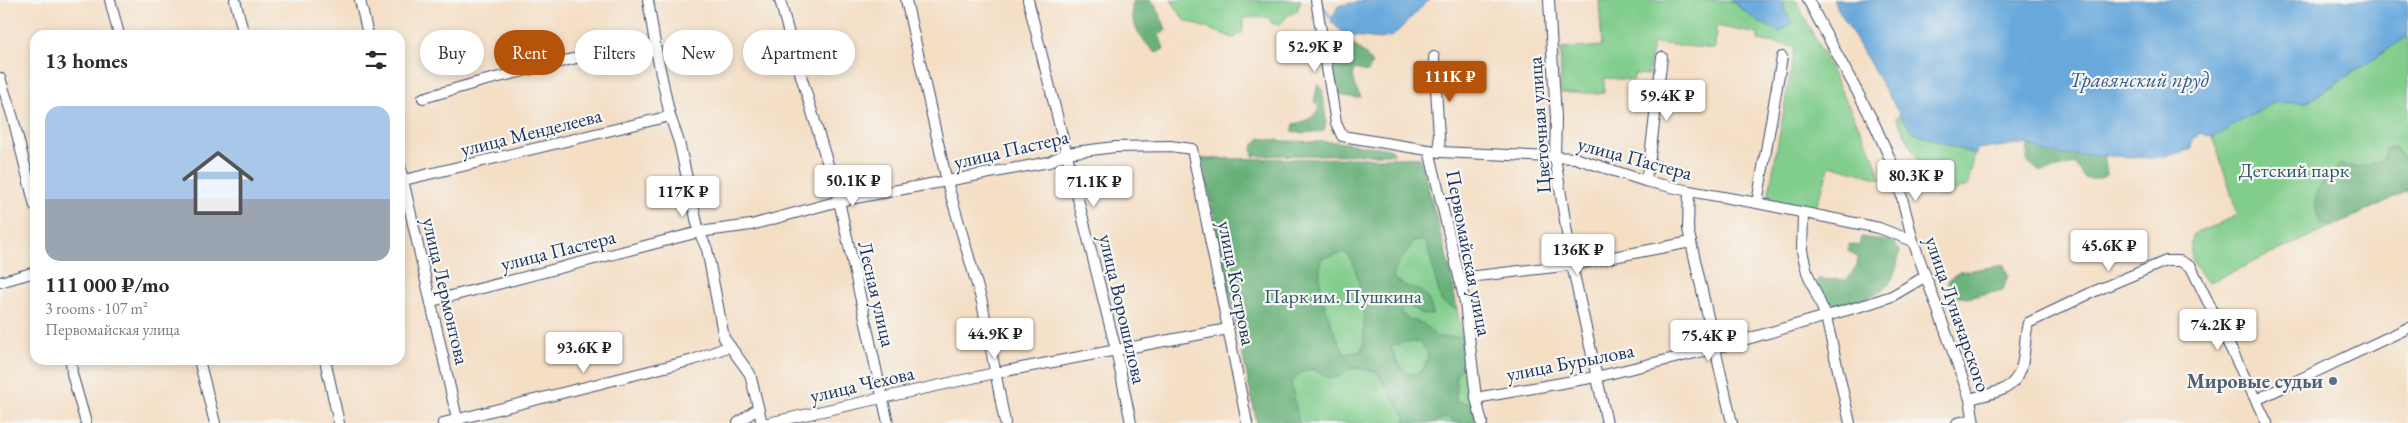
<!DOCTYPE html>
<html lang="en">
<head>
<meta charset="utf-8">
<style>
	:root { --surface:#fff; --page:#f7f7f7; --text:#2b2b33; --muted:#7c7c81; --line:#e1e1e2; --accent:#b45309 }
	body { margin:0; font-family:"EB Garamond",serif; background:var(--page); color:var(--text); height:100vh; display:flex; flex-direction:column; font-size:19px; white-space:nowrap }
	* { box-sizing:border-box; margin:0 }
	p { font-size:16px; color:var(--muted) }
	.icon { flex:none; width:28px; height:28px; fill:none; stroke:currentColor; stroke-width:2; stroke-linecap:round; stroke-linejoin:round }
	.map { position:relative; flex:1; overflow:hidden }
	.details { position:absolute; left:30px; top:30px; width:375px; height:335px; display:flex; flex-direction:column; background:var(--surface); border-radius:15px; box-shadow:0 2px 8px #0003 }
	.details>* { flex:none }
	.hud { position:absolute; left:420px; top:30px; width:475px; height:45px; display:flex; gap:10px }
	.price { position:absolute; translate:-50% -42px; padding:0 11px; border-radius:5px; background:#fff; color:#222; font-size:16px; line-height:32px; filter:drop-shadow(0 1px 2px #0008) }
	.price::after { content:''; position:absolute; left:50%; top:30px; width:15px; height:11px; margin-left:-8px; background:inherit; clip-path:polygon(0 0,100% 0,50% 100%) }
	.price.active { background:var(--accent); color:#fff }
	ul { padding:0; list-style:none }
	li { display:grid; align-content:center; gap:10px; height:265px; padding:0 15px }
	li+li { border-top:1px solid var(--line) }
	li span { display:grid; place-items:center; height:155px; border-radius:15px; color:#555 }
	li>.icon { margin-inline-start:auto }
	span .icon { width:90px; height:90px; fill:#fffc; stroke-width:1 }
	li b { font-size:21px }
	h2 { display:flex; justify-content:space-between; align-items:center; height:60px; padding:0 15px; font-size:21px }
	.tag { padding:0 18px; border-radius:22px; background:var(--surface); box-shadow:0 2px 8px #0003; font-size:18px; line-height:45px }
	.tag.active { background:var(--accent); color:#fff }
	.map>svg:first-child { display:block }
</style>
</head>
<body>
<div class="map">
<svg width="2408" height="423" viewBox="0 0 2408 423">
	<rect width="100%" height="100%" fill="#f6f6f2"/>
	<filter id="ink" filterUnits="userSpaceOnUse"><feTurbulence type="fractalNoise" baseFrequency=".02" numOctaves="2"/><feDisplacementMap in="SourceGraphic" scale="10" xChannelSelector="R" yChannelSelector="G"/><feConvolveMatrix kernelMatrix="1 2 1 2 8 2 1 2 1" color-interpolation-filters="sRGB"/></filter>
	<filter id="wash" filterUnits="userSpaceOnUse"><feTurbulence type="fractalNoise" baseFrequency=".0096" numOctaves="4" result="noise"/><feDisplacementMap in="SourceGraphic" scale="20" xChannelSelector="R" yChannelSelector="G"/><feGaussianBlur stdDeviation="1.12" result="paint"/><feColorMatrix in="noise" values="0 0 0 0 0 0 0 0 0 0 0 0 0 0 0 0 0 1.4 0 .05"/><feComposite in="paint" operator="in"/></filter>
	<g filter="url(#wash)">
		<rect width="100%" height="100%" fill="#f4dec4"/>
		<!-- green -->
		<g fill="#81cd8c" stroke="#4e7e75">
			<polygon points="1171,0 1301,0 1297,11 1289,15 1279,25 1272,23 1268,17 1243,18 1243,32 1234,38 1184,20"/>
			<polygon points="1599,0 1730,0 1759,22 1791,23 1784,9 1784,0 1796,0 1872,153 1881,179 1830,165 1815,210 1768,199 1795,47 1758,40 1758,34 1716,26 1715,49 1653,43 1648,75 1634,74 1634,80 1604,78 1604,93 1561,93 1561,49 1602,46"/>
			<path d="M2408,36V191L2208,283C2194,264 2188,259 2192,235L2238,215L2213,137L2273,102H2308Z"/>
			<path d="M1900,115L1913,132L1974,154C1974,166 1969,174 1968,186L1960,188L1948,197L1937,195L1933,185L1921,178L1918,161L1896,117Z"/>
			<polygon points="1420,158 1450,270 1477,423 1257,423 1202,159"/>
		</g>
		<!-- forest -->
		<g fill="#68b078" stroke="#42706b" fill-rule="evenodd">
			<path d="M1134,0H1151L1155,4L1166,29L1159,35L1164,49L1156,53C1142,41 1126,20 1134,0Z"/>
			<path d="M1327,37C1346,38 1363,48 1372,64L1368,72L1353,69L1354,85L1361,97L1356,98L1334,94Z"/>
			<path d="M1318,84L1322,88L1326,121L1324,131L1305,133L1292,132L1294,124C1306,121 1313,119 1319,108L1314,101Z"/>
			<polygon points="1260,138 1284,141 1337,142 1392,149 1395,154 1253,156 1252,147"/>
			<path d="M2028,144C2054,156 2077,154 2104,155L2107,174C2100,180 2092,180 2084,178L2075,164L2040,172L2027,161Z"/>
			<path d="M2395,147L2408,165V191L2333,226L2321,225C2308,195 2318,182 2341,164C2357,169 2368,167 2383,159L2387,148Z"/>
			<path d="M1420,158L1450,270L1457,310L1441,301L1426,241H1413C1408,255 1394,262 1393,278C1415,295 1425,281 1433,314L1423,315L1407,305L1400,312L1409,319L1424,324L1437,337H1461L1466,363L1456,375V401L1473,404L1477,423H1456L1449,417L1428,423H1406L1405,416L1376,371L1351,368L1338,377L1329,378L1313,369L1302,372L1291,383L1299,423H1257L1202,159ZM1345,252C1363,269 1364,321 1364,345L1359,352L1344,354C1331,324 1315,291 1321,258ZM1405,342H1420L1428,354L1425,367L1416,374L1406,373L1396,360L1391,347Z"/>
			<path d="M1861,237L1893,242L1900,251C1898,259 1897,268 1894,275C1885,299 1846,303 1825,308L1818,297V279L1847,280L1857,265L1858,257L1848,250L1849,244L1859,246Z"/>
			<polygon points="2004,265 2008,275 2003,290 1967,298 1953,296 1949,291 1948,280 1959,272"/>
		</g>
		<!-- water -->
		<g fill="#67a8db" stroke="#416c9c">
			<polygon points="1367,0 1429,0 1393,36 1380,39 1346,35 1331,22 1338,6"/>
			<polygon points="1730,0 1784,0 1784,9 1792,23 1780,32 1759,22"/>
			<polygon points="1833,0 2408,0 2408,36 2307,102 2273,103 2213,137 2200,133 2192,141 2192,149 2171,155 2152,158 2095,155 2066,155 2044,152 2028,144 1976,149 1976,155 1913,132 1900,115"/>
		</g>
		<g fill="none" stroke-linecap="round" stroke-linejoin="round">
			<!-- stream -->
			<polyline stroke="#67a8db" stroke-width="2.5" points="1321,3 1330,17 1336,17"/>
		</g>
	</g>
	<g filter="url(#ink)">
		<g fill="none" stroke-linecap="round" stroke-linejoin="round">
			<!-- minor casing -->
			<g stroke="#3c496d" stroke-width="12">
				<g id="minor">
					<polyline points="110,0 119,35"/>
					<polyline points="235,0 244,35"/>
					<polyline points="360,0 368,35"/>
					<polyline points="648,0 656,50 670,116 679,142 699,232 707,249 724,338 750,374 762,423"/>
					<polyline points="780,0 792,46 839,201 888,423"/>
					<polyline points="906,0 947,182 982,302 1005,423"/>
					<polyline points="1028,0 1116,350 1131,423"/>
					<polyline points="1316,0 1336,123 1342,136 1440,152 1575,158 1645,181 1689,191 1757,203 1879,228 1913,241"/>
					<polyline points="1808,0 1874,123 1895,170 1913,241 1970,399 1974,423"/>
					<polyline points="1549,1 1556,118 1555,157 1572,265 1607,423"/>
					<polyline points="1434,57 1440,152"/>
					<polyline points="0,78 13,118 35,206"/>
					<polyline points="423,98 479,82 601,52 656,50"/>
					<polyline points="1429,150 1465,302 1476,398 1482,423"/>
					<polyline points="400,166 458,423"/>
					<polyline points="400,181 670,116"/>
					<polyline points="1645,181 1649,165 1662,57"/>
					<polyline points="1689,191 1688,229 1732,423"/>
					<polyline points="1757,203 1782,57"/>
					<polyline points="1803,214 1802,251 1807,272 1826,317 1850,423"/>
					<polyline points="1460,278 1572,265 1691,242"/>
					<polyline points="0,282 35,272"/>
					<polyline points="432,301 699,232 751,225 839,201 1049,162 1067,153 1115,147 1170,146 1192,149 1247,423"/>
					<polyline points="71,360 72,374 86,423"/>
					<polyline points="199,360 215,423"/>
					<polyline points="325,360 339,423"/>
					<polyline points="1476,398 1596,377 1716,348 1868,304 1892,296 1926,276"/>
					<path d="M1970,399C1979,396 1997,393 2004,389C2029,376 2022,346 2028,323L2095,291L2166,261H2180L2191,267L2267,423"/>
					<polyline points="2256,400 2408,328"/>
					<polyline points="443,423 693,360 730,346"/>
					<polyline points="738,423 758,408"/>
					<polyline points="768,423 995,373 1228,329"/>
					<polyline points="1957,423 1973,419"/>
				</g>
			</g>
			<!-- minor -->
			<use href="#minor" stroke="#fff" stroke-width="10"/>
		</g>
	</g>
	<!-- markers -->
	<circle fill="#5c6f8a" stroke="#f6f6f2" stroke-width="2" cx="2333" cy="381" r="5"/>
	<g text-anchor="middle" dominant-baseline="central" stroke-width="4.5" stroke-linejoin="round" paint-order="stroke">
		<!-- street labels -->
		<g font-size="20" fill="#1b2f5e" stroke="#f6f6f2">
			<text transform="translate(1539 125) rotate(-94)">Цветочная улица</text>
			<text transform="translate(531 132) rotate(-14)">улица Менделеева</text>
			<text transform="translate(1011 149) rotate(-13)">улица Пастера</text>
			<text transform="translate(1635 158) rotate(15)">улица Пастера</text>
			<text transform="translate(558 250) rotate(-14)">улица Пастера</text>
			<text transform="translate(1469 253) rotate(79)">Первомайская улица</text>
			<text transform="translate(1237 283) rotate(79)">улица Кострова</text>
			<text transform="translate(446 291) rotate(77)">улица Лермонтова</text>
			<text transform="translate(877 294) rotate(77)">Лесная улица</text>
			<text transform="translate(1123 309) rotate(77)">улица Ворошилова</text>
			<text transform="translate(1958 314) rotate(71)">улица Луначарского</text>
			<text transform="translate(1570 362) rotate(-11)">улица Бурылова</text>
			<text transform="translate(862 384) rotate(-13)">улица Чехова</text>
		</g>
		<!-- park labels -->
		<g font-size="20" fill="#34566a" stroke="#f6f6f2">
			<text x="2294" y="170">Детский парк</text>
			<text x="1343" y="296">Парк им. Пушкина</text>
		</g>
		<!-- service labels -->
		<g font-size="20" font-weight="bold" fill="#4e5e75" stroke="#f6f6f2" text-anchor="end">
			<text x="2323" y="381">Мировые судьи</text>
		</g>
		<!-- water labels -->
		<g font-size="21" font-style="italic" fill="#36598a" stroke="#f6f6f2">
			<text x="2139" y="79">Травянский пруд</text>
		</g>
	</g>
</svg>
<b class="price" style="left:1315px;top:73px">52.9K ₽</b>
<b class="price active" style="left:1450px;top:103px">111K ₽</b>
<b class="price" style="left:1667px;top:122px">59.4K ₽</b>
<b class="price" style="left:1916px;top:202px">80.3K ₽</b>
<b class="price" style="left:853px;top:207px">50.1K ₽</b>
<b class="price" style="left:1094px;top:208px">71.1K ₽</b>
<b class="price" style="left:683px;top:218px">117K ₽</b>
<b class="price" style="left:2109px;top:272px">45.6K ₽</b>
<b class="price" style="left:1578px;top:276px">136K ₽</b>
<b class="price" style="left:2218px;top:351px">74.2K ₽</b>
<b class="price" style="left:995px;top:360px">44.9K ₽</b>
<b class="price" style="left:1709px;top:362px">75.4K ₽</b>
<b class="price" style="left:584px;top:374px">93.6K ₽</b>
<div class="hud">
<a class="tag">Buy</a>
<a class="tag active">Rent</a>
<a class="tag">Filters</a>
<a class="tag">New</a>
<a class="tag">Apartment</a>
</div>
<section class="details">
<h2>13 homes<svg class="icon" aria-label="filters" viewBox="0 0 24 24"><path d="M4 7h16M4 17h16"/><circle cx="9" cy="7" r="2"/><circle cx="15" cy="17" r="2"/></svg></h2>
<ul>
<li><span style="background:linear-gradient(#a9c7e8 60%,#9aa5b1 0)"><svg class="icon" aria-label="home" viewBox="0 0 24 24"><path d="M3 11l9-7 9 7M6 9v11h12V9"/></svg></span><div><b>111 000 ₽/mo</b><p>3 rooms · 107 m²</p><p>Первомайская улица</p></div></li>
</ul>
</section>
</div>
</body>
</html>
